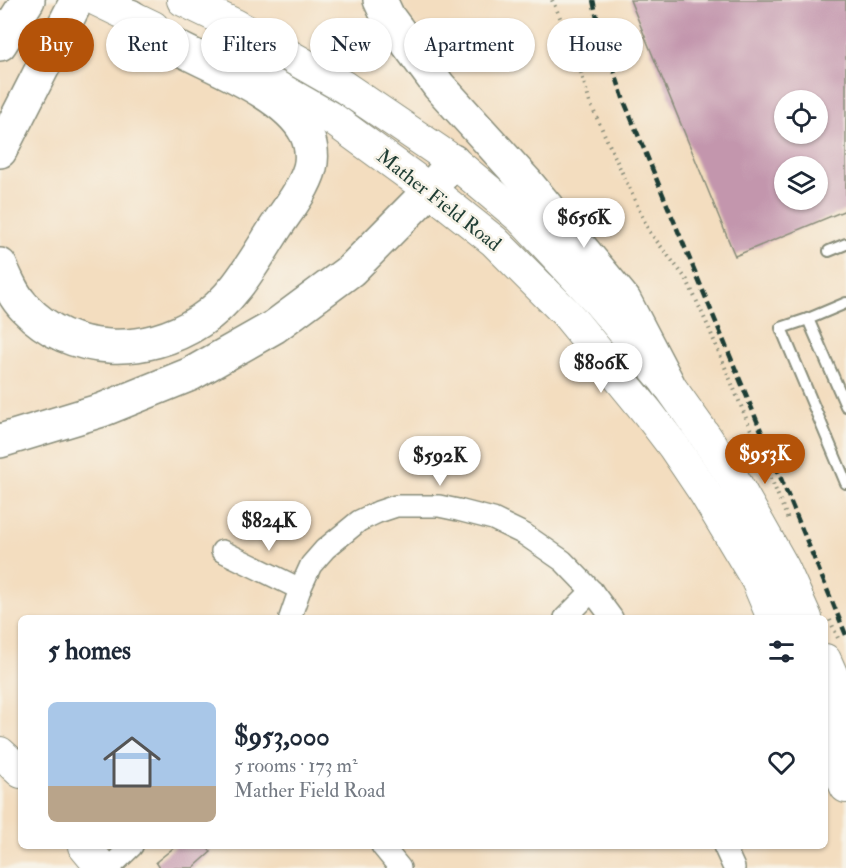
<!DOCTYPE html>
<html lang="en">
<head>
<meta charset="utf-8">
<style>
	:root { --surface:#fff; --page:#f6f6f7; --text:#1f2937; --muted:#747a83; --line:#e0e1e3; --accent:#b45309 }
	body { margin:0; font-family:"IM FELL Double Pica",serif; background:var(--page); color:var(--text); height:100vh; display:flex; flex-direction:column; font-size:22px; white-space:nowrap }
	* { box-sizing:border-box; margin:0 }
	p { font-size:20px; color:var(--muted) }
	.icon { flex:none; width:33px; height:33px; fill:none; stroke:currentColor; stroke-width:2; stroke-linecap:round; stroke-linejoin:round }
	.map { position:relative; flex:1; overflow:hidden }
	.side { position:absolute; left:18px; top:615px; width:810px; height:234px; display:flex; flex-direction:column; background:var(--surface); border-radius:9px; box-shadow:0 2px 4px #0004 }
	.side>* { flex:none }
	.banner { position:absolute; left:18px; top:18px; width:810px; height:54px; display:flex; gap:12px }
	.buttons { position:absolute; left:774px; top:90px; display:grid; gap:12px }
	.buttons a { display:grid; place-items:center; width:54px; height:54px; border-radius:50%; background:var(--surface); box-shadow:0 2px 4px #0004; font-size:30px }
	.price { position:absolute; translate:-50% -51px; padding:0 14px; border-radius:21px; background:#fff; color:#222; font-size:20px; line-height:39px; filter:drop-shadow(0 2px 3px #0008) }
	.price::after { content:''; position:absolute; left:50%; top:36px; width:18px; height:14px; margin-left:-9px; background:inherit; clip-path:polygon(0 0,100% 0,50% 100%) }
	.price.on { background:var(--accent); color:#fff }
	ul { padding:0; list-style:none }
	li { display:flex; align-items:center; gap:18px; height:150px; padding:0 30px }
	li+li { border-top:2px solid var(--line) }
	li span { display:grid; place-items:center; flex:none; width:168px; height:120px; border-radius:9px; color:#555 }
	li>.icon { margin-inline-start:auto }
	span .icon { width:72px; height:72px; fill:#fffc; stroke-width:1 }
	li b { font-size:26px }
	h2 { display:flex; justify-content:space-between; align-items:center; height:72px; padding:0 30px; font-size:26px }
	.chip { padding:0 21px; border-radius:27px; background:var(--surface); box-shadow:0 2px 4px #0004; font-size:21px; line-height:54px }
	.chip.on { background:var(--accent); color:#fff }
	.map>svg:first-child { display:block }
</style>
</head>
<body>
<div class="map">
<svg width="846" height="868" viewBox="0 0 846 868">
	<rect width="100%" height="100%" fill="#f7f3e8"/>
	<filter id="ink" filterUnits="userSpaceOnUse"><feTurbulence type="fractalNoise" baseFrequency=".0167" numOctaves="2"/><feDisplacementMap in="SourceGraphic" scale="12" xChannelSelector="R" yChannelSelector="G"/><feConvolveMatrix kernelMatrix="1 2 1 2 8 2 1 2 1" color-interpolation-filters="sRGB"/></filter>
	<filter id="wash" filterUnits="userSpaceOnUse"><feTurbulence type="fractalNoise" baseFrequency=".008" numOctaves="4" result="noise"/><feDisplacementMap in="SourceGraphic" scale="24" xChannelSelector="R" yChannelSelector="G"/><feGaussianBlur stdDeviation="1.35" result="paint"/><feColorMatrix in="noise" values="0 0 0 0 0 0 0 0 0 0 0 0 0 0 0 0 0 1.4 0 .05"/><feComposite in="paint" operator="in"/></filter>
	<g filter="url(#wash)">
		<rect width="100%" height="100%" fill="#f3ddbf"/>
		<g id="blocks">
			<!-- building -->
			<g fill="#c396ad" fill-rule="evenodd">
				<path d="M630,0H846V210L735,256ZM784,100H818V134H784ZM784,166H818V200H784Z"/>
				<polygon points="176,846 206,846 211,852 193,868 160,868 156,862"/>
			</g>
		</g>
	</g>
	<g filter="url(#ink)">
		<use href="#blocks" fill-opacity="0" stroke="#898d7a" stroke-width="1.5"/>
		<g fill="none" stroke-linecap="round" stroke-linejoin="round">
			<!-- lane casing -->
			<g stroke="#898d7a" stroke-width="14">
				<g id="lane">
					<polyline points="829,251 846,244"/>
					<polyline points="846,303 808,319 781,328 846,483"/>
					<polyline points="808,319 846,406"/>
				</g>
			</g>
			<!-- street casing -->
			<g stroke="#898d7a" stroke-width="24">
				<g id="street">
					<polyline points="222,551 300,589"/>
					<polyline points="290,618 300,589 311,565 325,549 359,521 378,512 396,506 439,506 458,510 493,519 524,534 563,561 592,591 612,618"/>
					<polyline points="565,618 592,591"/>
					<polyline points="382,846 400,868"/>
					<polyline points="724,846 734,868"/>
					<polyline points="109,868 132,846"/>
				</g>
			</g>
			<!-- secondary casing -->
			<g stroke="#898d7a" stroke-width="34">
				<g id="secondary">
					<polyline points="97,0 153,27"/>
					<polyline points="183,0 235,25 344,87 453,161 521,218 591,293 668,384 705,436 731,475 783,567 806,618"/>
					<polyline points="266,81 334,120 430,190 494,241 566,313 648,413 674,447 705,493 757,580 773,618"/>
					<polyline points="825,660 846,707"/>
					<polyline points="825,698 846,746"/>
					<polyline points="825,738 846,787"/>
					<polyline points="0,753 21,772"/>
					<polyline points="84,846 102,868"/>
				</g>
			</g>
			<!-- highway casing -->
			<g stroke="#898d7a" stroke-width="36">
				<g id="highway">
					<polyline points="380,0 388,17 439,86 526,182 624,300 668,384"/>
					<polyline points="0,44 28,0"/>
					<polyline points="0,151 77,0"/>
					<path d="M0,265C7,280 13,296 25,308C70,356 146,357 200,321C235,298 254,261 276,227C288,209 304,189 310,168C313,156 311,144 306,133C284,91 207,65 167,42C154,34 142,25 130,16"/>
					<polyline points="0,441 102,410 191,374 274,327 351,270 430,190 453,161"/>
				</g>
			</g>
			<!-- path -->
			<g stroke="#898d7a" stroke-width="4" stroke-dasharray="1.5 4.5" stroke-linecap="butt">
				<polyline points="552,0 574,48 590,103 649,231 687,280 708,326 789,522"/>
				<polyline points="830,620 838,638"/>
			</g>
			<!-- lane -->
			<use href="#lane" stroke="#fff" stroke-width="10"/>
			<!-- street -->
			<use href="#street" stroke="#fff" stroke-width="21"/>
			<!-- secondary -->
			<use href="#secondary" stroke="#fff" stroke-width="32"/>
			<!-- highway -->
			<use href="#highway" stroke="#fff" stroke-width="33"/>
			<!-- rail -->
			<polyline stroke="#1f3d34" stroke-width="4.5" stroke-dasharray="9 4.5" stroke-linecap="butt" points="593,0 597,18 624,101 846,635"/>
		</g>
	</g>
	<g text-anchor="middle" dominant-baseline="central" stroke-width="5" stroke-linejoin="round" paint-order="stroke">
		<!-- street labels -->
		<g font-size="20" fill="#1f3d34" stroke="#f7f3e8">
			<text transform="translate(439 200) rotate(38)">Mather Field Road</text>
		</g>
	</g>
</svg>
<div class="buttons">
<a><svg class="icon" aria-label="locate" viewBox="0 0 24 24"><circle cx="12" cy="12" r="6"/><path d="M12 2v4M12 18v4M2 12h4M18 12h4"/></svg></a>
<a><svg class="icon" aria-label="layers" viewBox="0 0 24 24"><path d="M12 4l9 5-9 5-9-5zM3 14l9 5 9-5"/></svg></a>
</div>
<b class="price" style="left:584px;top:249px">$656K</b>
<b class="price" style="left:601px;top:394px">$806K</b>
<b class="price on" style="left:765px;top:485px">$953K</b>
<b class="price" style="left:440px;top:487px">$592K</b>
<b class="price" style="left:269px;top:552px">$824K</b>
<div class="banner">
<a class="chip on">Buy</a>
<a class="chip">Rent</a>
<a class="chip">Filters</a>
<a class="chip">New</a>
<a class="chip">Apartment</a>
<a class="chip">House</a>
</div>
<section class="side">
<h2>5 homes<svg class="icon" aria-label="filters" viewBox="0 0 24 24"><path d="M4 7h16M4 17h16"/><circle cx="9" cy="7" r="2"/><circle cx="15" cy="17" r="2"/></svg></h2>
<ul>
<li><span style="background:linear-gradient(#a9c7e8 70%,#b9a48a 0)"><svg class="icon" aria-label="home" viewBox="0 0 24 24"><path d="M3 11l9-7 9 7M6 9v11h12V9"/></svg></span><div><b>$953,000</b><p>5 rooms · 173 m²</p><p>Mather Field Road</p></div><svg class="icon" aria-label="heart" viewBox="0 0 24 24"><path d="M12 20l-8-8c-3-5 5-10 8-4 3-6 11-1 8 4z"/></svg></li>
</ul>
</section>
</div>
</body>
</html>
